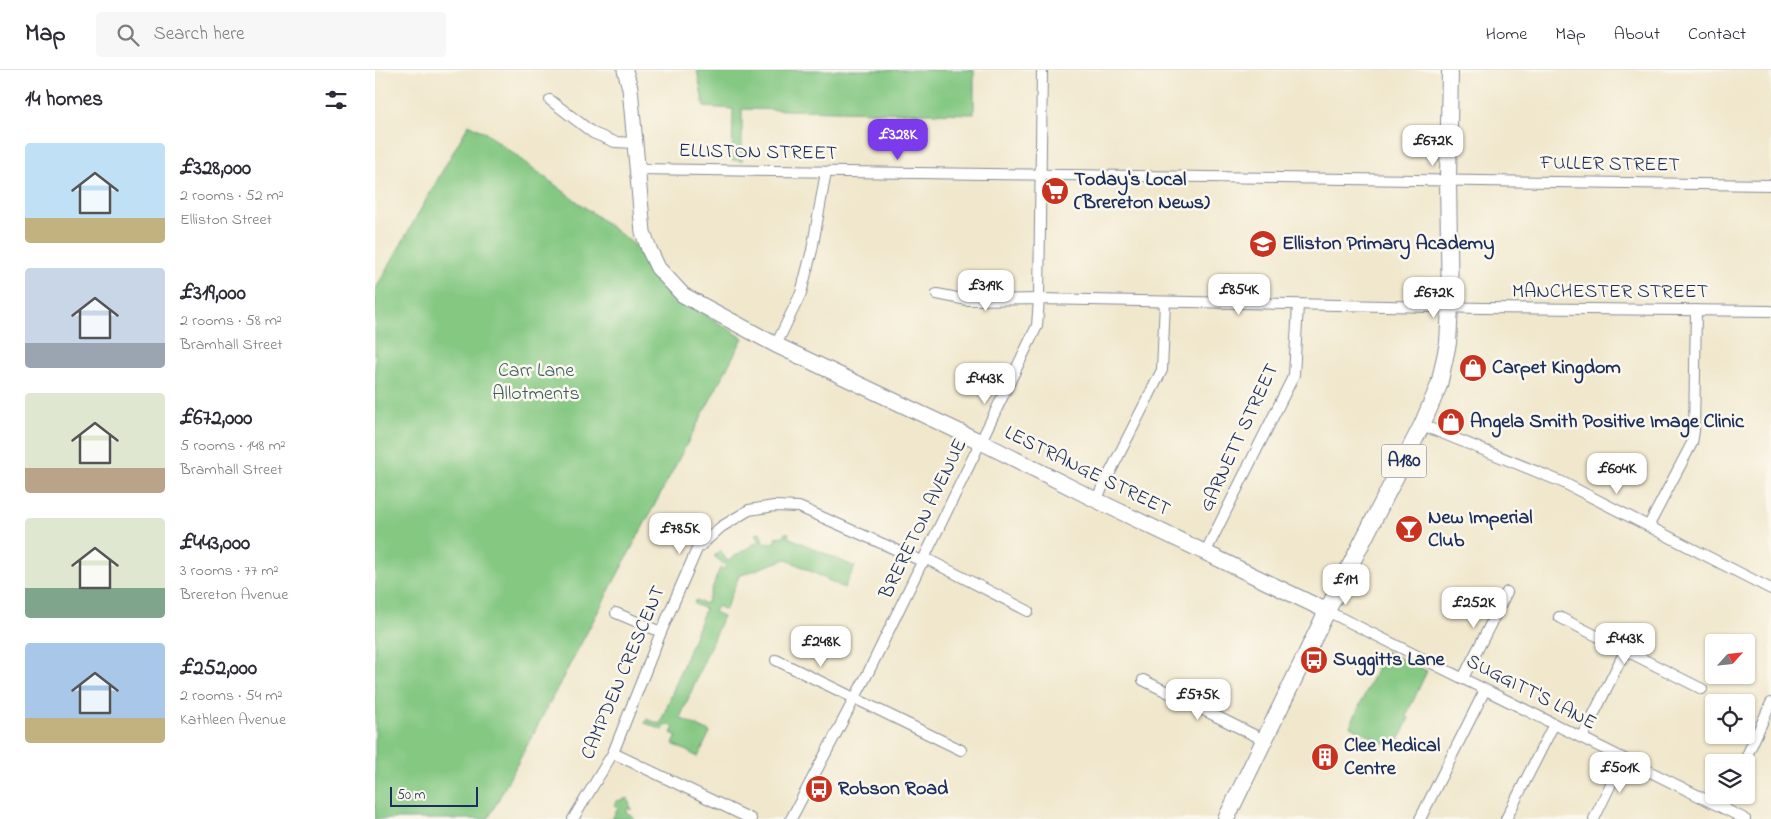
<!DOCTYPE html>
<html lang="en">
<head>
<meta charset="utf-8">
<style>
	:root { --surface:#fff; --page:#f7f7f7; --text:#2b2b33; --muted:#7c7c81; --line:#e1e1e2; --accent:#7c3aed }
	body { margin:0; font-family:"Indie Flower",sans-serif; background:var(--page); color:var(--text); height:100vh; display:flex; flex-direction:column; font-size:19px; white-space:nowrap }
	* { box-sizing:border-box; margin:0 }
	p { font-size:16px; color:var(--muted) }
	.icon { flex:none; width:28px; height:28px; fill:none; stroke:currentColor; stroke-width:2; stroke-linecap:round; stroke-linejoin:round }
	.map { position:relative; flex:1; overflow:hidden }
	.drawer { display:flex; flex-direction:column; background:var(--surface); width:375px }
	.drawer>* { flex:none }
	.needle { width:32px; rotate:63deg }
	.fabs { position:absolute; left:1330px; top:564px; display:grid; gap:10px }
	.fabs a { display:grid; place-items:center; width:50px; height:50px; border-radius:5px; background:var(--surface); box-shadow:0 1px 4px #0004; font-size:25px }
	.scale { position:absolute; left:15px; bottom:12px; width:88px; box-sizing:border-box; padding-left:5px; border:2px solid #1b2f5e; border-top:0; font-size:14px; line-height:18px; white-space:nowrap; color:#1b2f5e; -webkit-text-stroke:4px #fbf7ec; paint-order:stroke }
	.price { position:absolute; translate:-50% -42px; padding:0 11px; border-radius:10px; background:#fff; color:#222; font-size:16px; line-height:32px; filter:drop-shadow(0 1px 2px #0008) }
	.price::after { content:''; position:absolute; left:50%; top:30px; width:15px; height:11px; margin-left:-8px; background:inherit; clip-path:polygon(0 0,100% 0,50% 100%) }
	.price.on { background:var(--accent); color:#fff }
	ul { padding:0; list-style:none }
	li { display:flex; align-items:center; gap:15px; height:125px; padding:0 25px }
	li span { display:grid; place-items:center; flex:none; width:140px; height:100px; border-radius:5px; color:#555 }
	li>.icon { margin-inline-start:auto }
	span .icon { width:60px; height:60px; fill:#fffc; stroke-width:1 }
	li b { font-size:21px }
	h2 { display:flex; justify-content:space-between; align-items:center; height:60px; padding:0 25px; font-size:21px }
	header { display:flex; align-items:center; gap:30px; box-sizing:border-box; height:70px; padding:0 25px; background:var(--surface); border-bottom:1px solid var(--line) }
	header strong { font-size:24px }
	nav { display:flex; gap:28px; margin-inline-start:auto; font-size:18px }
	.search { width:350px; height:45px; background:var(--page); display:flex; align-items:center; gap:12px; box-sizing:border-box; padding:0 18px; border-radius:5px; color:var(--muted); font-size:19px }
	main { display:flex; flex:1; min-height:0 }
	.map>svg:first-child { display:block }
</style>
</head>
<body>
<header>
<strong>Map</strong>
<div class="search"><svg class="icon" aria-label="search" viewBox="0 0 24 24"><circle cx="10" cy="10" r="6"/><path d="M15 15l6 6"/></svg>Search here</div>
<nav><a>Home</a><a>Map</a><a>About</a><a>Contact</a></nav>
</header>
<main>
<section class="drawer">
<h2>14 homes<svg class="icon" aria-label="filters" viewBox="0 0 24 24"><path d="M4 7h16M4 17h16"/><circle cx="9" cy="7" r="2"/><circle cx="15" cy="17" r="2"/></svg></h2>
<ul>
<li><span style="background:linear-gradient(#bfe0f5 75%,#c2b280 0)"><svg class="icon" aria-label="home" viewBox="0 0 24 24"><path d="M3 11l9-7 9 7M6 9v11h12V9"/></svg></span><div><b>£328,000</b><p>2 rooms · 52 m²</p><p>Elliston Street</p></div></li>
<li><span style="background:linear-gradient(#c9d6e8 75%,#9aa5b1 0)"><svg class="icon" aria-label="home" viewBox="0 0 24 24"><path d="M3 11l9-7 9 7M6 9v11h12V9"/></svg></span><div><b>£319,000</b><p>2 rooms · 58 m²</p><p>Bramhall Street</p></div></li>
<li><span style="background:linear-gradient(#dfe7d0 75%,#b9a48a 0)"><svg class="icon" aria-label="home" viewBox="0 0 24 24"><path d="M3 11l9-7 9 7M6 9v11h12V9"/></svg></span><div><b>£672,000</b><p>5 rooms · 148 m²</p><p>Bramhall Street</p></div></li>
<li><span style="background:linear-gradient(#dfe7d0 70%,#7fa58c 0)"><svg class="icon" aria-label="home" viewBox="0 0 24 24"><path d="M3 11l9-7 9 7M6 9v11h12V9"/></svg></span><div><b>£443,000</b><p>3 rooms · 77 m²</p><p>Brereton Avenue</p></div></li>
<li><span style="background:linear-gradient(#a9c7e8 75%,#c2b280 0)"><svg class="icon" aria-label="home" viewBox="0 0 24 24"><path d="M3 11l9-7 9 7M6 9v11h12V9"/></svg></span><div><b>£252,000</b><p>2 rooms · 54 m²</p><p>Kathleen Avenue</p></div></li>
</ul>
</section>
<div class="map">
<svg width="1396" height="749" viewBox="0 0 1396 749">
	<rect width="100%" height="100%" fill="#fbf7ec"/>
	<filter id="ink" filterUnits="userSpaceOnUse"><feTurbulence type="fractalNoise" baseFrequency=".02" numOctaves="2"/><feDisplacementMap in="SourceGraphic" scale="10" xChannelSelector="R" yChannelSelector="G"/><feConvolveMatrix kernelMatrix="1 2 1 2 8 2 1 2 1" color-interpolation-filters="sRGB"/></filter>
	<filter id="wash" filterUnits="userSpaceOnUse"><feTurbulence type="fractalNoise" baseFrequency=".0096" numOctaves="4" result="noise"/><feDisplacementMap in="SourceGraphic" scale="20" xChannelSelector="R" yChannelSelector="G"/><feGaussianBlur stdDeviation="1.12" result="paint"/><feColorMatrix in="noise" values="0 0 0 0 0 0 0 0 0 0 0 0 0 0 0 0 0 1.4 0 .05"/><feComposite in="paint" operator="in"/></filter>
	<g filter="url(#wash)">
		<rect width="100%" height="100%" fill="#f0e7cc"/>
		<!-- green -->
		<g fill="#84c882" stroke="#507c70">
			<polygon points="322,0 599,0 599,44 367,39 367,91 357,90 358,39 329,37"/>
			<polygon points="94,54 111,63 260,175 277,199 300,226 368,268 113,749 0,749 0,220"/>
			<polygon points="385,462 389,474 401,472 400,467 410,466 410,463 414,463 413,467 480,497 469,518 411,489 364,506 350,540 342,536 339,542 348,546 305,648 335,662 323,687 298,674 302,666 296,663 299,657 291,654 288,660 270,653 272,649 285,654 330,539 319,534 320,530 331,534 345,498 349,499 351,496 339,486 345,480 352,491 385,470 381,464"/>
			<polygon points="1010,581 1052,601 1031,646 1034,648 1020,678 975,656"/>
			<polygon points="253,728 256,740 253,738 251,742 259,747 258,749 237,749 243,738 239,735 242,731"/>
		</g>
	</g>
	<g filter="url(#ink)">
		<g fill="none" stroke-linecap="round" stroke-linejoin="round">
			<!-- street casing -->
			<g stroke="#868b95" stroke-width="12">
				<g id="street">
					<polyline points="175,30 218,63 240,72 260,73"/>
					<polyline points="262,99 1396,115"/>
					<polyline points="562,224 592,230 664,229 1108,238 1396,241"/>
					<polyline points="401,275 426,223 437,180 451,102"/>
					<polyline points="1047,355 1187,412 1396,519"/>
					<polyline points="721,430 787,300 790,232"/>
					<polyline points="1274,455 1317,373 1319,361 1321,240"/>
					<polyline points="830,483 919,305 923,235"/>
					<polyline points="550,488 653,541"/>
					<polyline points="952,541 1370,749"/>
					<polyline points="241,543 286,562"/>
					<polyline points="1184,547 1327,619"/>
					<polyline points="401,590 586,680"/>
					<polyline points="1088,608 1132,522"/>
					<polyline points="768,610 889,670"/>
					<polyline points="1207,668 1250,581"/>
					<polyline points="238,683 376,749"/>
					<polyline points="1369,692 1396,633"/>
					<polyline points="1348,738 1354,725"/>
					<polyline points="198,749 238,683 286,562 322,479 346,457 374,440 399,436 424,437 549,492"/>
					<polyline points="416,749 494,601 662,256 664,229 667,0"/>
					<polyline points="1045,749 1110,620"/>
					<polyline points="1131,749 1179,654"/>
					<polyline points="1219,749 1248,689"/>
				</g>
			</g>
			<!-- secondary casing -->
			<g stroke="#868b95" stroke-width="17">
				<polyline id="secondary" points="250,0 255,18 268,162 274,179 283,198 308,225 401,275 606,372 721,430 952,541"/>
			</g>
			<!-- primary casing -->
			<g stroke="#868b95" stroke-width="18">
				<polyline id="primary" points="851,749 952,541 1047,355 1064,315 1073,273 1075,237 1073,110 1075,0"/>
			</g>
			<!-- street -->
			<use href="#street" stroke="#fff" stroke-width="10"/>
			<!-- secondary -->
			<use href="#secondary" stroke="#fff" stroke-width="15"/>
			<!-- primary -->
			<use href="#primary" stroke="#fff" stroke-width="16"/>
		</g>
	</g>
	<!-- icons -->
	<defs>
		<g id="supermarket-disc" transform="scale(1.4375)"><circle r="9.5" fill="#c8321e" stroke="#fbf7ec"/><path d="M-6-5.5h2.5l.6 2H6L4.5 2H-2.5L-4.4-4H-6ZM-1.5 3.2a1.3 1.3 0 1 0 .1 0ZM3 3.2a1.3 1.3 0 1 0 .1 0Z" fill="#fff"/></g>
		<g id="school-disc" transform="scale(1.4375)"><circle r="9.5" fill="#c8321e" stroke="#fbf7ec"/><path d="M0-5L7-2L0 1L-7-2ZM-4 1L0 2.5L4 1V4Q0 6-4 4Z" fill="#fff"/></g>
		<g id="shop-disc" transform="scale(1.4375)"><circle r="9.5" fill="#c8321e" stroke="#fbf7ec"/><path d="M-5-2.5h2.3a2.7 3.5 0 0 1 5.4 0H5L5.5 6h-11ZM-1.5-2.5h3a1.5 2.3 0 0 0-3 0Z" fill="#fff"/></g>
		<g id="bar-disc" transform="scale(1.4375)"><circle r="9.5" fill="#c8321e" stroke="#fbf7ec"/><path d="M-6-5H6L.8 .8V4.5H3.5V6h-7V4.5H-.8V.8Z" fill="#fff"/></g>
		<g id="bus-disc" transform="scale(1.4375)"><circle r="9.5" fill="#c8321e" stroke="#fbf7ec"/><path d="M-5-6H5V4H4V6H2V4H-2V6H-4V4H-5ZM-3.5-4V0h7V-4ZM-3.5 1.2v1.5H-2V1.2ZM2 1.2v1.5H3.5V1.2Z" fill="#fff"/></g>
		<g id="building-disc" transform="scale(1.4375)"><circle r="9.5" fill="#c8321e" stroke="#fbf7ec"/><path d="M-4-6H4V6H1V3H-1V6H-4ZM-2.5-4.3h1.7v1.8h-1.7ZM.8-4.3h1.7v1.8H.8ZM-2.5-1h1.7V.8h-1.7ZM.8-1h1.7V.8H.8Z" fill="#fff"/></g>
	</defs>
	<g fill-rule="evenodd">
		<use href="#supermarket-disc" x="680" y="121"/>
		<use href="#school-disc" x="888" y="174"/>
		<use href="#shop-disc" x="1098" y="298"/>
		<use href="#shop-disc" x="1076" y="352"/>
		<use href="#bar-disc" x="1034" y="459"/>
		<use href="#bus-disc" x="939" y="590"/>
		<use href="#building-disc" x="950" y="687"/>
		<use href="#bus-disc" x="444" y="719"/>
	</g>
	<g text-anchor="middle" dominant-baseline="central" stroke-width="5" stroke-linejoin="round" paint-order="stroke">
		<!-- shield labels -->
		<rect fill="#fbf7ec" stroke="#5e6b89" stroke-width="1" x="1006.5" y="374.5" width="45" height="33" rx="4"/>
		<g font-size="19" font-weight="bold" fill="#1b2f5e">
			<text x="1029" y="391">A180</text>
		</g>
		<!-- street labels -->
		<g font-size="20" fill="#1b2f5e" stroke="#fbf7ec">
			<text transform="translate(383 83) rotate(1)">ELLISTON STREET</text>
			<text transform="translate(1235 95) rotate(1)">FULLER STREET</text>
			<text x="1235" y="222">MANCHESTER STREET</text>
			<text transform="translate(865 368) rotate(-65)">GARNETT STREET</text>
			<text transform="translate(712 402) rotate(26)">LESTRANGE STREET</text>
			<text transform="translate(549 449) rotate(-64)">BRERETON AVENUE</text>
			<text transform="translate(249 603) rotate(-67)">CAMPDEN CRESCENT</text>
			<text transform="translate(1156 623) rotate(27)">SUGGITT'S LANE</text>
		</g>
		<!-- poi labels -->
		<g font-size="20" font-weight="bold" fill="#1b2f5e" stroke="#fbf7ec" text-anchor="start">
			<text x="699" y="110">Today's Local<tspan x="699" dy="23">(Brereton News)</tspan></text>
			<text x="907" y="174">Elliston Primary Academy</text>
			<text x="1117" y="298">Carpet Kingdom</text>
			<text x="1095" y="352">Angela Smith Positive Image Clinic</text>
			<text x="1053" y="448">New Imperial<tspan x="1053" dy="23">Club</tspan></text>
			<text x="958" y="590">Suggitts Lane</text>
			<text x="969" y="676">Clee Medical<tspan x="969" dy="23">Centre</tspan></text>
			<text x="463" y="719">Robson Road</text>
		</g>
		<!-- park labels -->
		<g font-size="20" fill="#3a5d69" stroke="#fbf7ec">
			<text x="161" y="301">Carr Lane<tspan x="161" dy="23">Allotments</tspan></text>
		</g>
	</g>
</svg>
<div class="fabs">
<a><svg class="needle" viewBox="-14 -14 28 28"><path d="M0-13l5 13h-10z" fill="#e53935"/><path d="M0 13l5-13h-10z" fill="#7c7c81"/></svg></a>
<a><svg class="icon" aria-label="locate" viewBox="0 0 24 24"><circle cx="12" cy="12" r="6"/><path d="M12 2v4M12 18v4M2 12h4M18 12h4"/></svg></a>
<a><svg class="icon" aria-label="layers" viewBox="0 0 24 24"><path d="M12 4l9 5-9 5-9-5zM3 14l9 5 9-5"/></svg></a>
</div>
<div class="scale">50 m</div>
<b class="price on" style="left:523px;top:91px">£328K</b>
<b class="price" style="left:1058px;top:97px">£672K</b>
<b class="price" style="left:611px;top:242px">£319K</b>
<b class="price" style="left:864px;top:246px">£854K</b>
<b class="price" style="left:1059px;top:249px">£672K</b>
<b class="price" style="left:610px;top:335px">£443K</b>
<b class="price" style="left:1242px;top:425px">£604K</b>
<b class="price" style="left:305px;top:485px">£785K</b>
<b class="price" style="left:971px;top:536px">£1M</b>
<b class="price" style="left:1099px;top:559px">£252K</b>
<b class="price" style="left:1250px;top:595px">£443K</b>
<b class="price" style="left:446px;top:598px">£248K</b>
<b class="price" style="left:823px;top:651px">£575K</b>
<b class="price" style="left:1245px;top:724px">£501K</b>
</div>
</main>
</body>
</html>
